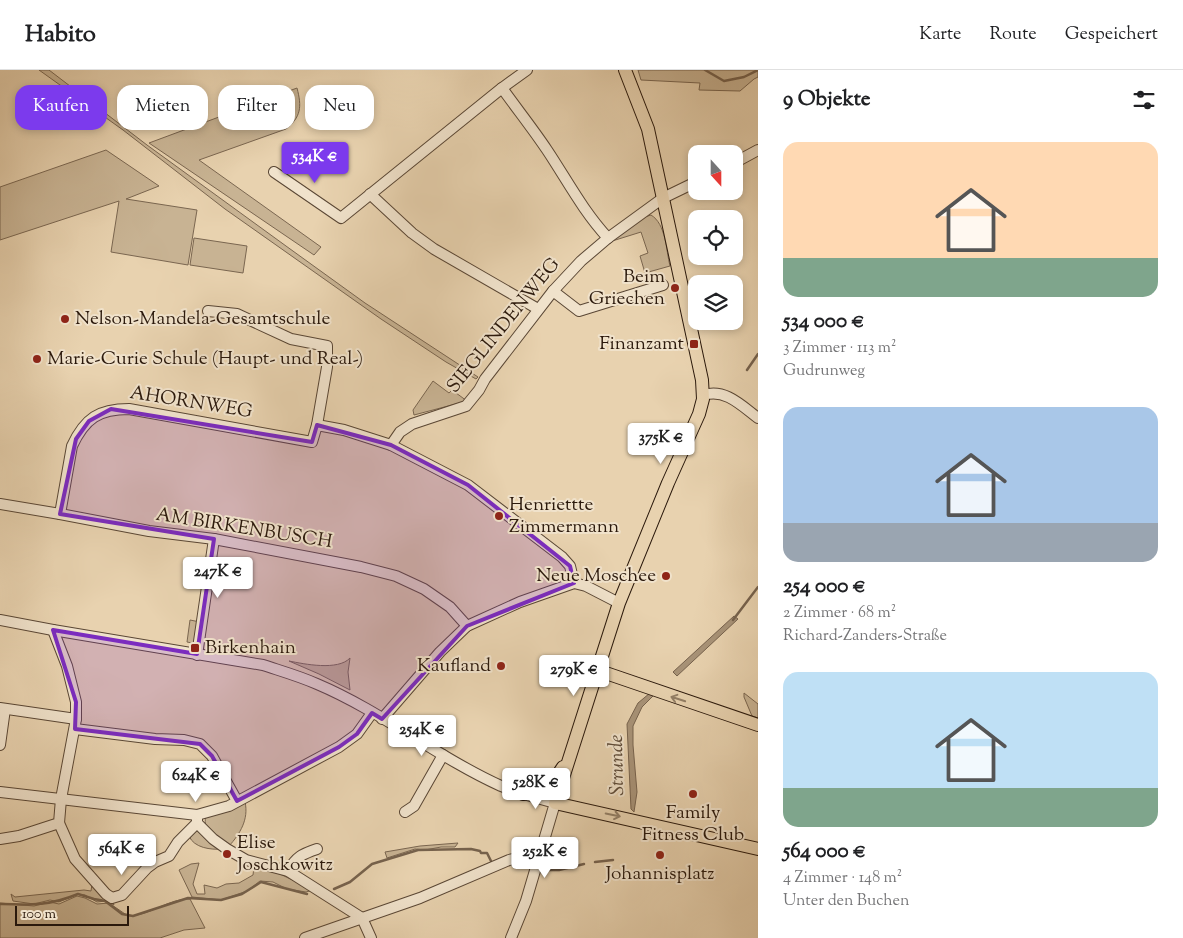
<!DOCTYPE html>
<html lang="de">
<head>
<meta charset="utf-8">
<style>
	:root { --surface:#fff; --page:#f2f2f2; --text:#202124; --muted:#757577; --line:#e0e0e0; --accent:#7c3aed }
	body { margin:0; font-family:"Sorts Mill Goudy",serif; background:var(--page); color:var(--text); height:100vh; display:flex; flex-direction:column; font-size:19px; white-space:nowrap }
	* { box-sizing:border-box; margin:0 }
	p { font-size:16px; color:var(--muted) }
	.icon { flex:none; width:28px; height:28px; fill:none; stroke:currentColor; stroke-width:2; stroke-linecap:round; stroke-linejoin:round }
	.map { position:relative; flex:1; overflow:hidden }
	.sheet { display:flex; flex-direction:column; background:var(--surface); width:425px }
	.sheet>* { flex:none }
	.hud { position:absolute; left:15px; top:15px; width:475px; height:45px; display:flex; gap:10px }
	.needle { width:32px; rotate:159deg }
	.buttons { position:absolute; left:688px; top:75px; display:grid; gap:10px }
	.buttons a { display:grid; place-items:center; width:55px; height:55px; border-radius:10px; background:var(--surface); box-shadow:0 2px 8px #0003; font-size:25px }
	.scale { position:absolute; left:15px; bottom:12px; width:114px; box-sizing:border-box; padding-left:5px; border:2px solid #2b190c; border-top:0; font-size:14px; line-height:18px; white-space:nowrap; color:#2b190c; -webkit-text-stroke:4px #f0e2cb; paint-order:stroke }
	.price { position:absolute; translate:-50% -42px; padding:0 11px; border-radius:5px; background:#fff; color:#222; font-size:16px; line-height:32px; filter:drop-shadow(0 1px 2px #0008) }
	.price::after { content:''; position:absolute; left:50%; top:30px; width:15px; height:11px; margin-left:-8px; background:inherit; clip-path:polygon(0 0,100% 0,50% 100%) }
	.price.on { background:var(--accent); color:#fff }
	ul { padding:0; list-style:none }
	li { display:grid; align-content:center; gap:10px; height:265px; padding:0 25px }
	li span { display:grid; place-items:center; height:155px; border-radius:15px; color:#555 }
	li>.icon { margin-inline-start:auto }
	span .icon { width:90px; height:90px; fill:#fffc; stroke-width:1 }
	li b { font-size:21px }
	h2 { display:flex; justify-content:space-between; align-items:center; height:60px; padding:0 25px; font-size:21px }
	.tag { padding:0 18px; border-radius:15px; background:var(--surface); box-shadow:0 2px 8px #0003; font-size:18px; line-height:45px }
	.tag.on { background:var(--accent); color:#fff }
	header { display:flex; align-items:center; gap:30px; box-sizing:border-box; height:70px; padding:0 25px; background:var(--surface); border-bottom:1px solid var(--line) }
	header strong { font-size:24px }
	nav { display:flex; gap:28px; margin-inline-start:auto; font-size:18px }
	main { display:flex; flex:1; min-height:0 }
	.map>svg:first-child { display:block }
</style>
</head>
<body>
<header>
<strong>Habito</strong>
<nav><a>Karte</a><a>Route</a><a>Gespeichert</a></nav>
</header>
<main>
<div class="map">
<svg width="758" height="868" viewBox="0 0 758 868">
	<rect width="100%" height="100%" fill="#e8d2af"/>
	<filter id="stains"><feTurbulence type="fractalNoise" baseFrequency=".004" numOctaves="4"/><feColorMatrix values="0 0 0 0 .2 0 0 0 0 .09 0 0 0 0 .02 0 0 0 .5 -.17"/></filter>
	<radialGradient id="worn" r=".72"><stop offset=".6" stop-color="#630" stop-opacity="0"/><stop offset="1" stop-color="#630" stop-opacity=".3"/></radialGradient>
	<!-- green -->
	<g fill="#c8b393" stroke="#7a6650">
		<polygon points="39,0 49,0 147,75 286,176 365,233 478,307 476,309 446,292 381,249 225,139 123,60"/>
		<polygon points="638,0 758,0 758,7 754,9 740,21 699,20 700,13 641,10"/>
		<path d="M297,18C302,37 301,47 286,59L199,90L321,177L314,185L149,73Z"/>
		<polygon points="106,80 159,116 126,129 197,140 188,195 111,182 119,131 0,170 0,117"/>
		<path d="M651,145C666,154 666,180 670,196L645,203L640,186L648,183L641,162L609,172L645,147Z"/>
		<polygon points="194,168 247,176 243,203 190,195"/>
		<polygon points="433,311 449,323 452,320 467,331 414,345 413,340"/>
		<polygon points="190,550 200,552 197,574 187,572"/>
		<path d="M350,588L348,602L350,620L319,604L289,591C304,594 338,601 350,588Z"/>
		<polygon points="744,623 758,634 758,648 752,646 744,627"/>
		<path d="M245,732C249,749 240,764 229,776C220,769 201,760 206,747Z"/>
		<path d="M196,758L222,779C211,780 194,778 189,766Z"/>
		<polygon points="458,773 455,777 441,777 425,780 415,779 387,788 385,782 420,776"/>
		<polygon points="199,793 193,814 197,824 205,824 204,815 217,818 226,814 239,813 253,805 254,797 280,804 313,820 306,822 287,819 273,812 260,811 247,821 221,830 192,827 179,800 191,794"/>
		<polygon points="92,814 112,830 114,835 106,831 97,832 85,825 77,824 59,832 50,830 34,834 13,831 11,824 15,827 84,820 91,821"/>
		<path d="M77,826L85,828L97,834L109,833L128,846C150,846 169,828 190,829L205,858L184,860L160,868H0V833L34,836L50,832L59,834Z"/>
	</g>
	<!-- water -->
	<g fill="#a89378" stroke="#76624d">
		<polygon points="734,546 738,549 677,606 673,602"/>
		<polygon points="650,623 653,626 642,637 633,656 633,675 637,722 634,742 631,739 627,654 638,633"/>
	</g>
	<g fill="none" stroke-linecap="round" stroke-linejoin="round">
		<!-- stream -->
		<g stroke="#76624d" stroke-width="2.5">
			<polyline points="705,0 724,11 744,7 758,0"/>
			<polyline points="747,300 758,284"/>
			<polyline points="733,550 758,517"/>
			<polyline points="595,792 613,790"/>
			<polyline points="547,800 559,800 584,794"/>
			<polyline points="334,819 350,812 372,794 418,780 471,779 480,781 481,783 487,783 491,791"/>
			<path d="M0,834C31,835 49,836 78,824L94,829L105,831L122,844L133,846L188,828L221,830L242,824L261,812L307,824"/>
		</g>
		<!-- minor casing -->
		<g stroke="#5a4735" stroke-width="12">
			<g id="minor">
				<path d="M502,18C517,39 533,59 547,80C567,110 583,141 608,168"/>
				<polyline points="734,93 758,80"/>
				<polyline points="274,102 341,148 502,18 527,0"/>
				<polyline points="370,124 412,163 434,179 538,239"/>
				<polyline points="553,221 579,241 663,215"/>
				<polyline points="208,241 237,244 291,269 327,276 327,297 317,355"/>
				<path d="M704,325C725,318 742,336 758,348"/>
				<polyline points="391,375 400,362 412,354 466,336 479,320 485,309 553,221 581,191 608,168 663,128 696,112"/>
				<polyline points="0,434 60,444 149,461 214,469 361,497 396,506 424,519 450,537 467,556"/>
				<path d="M60,444L72,376C85,348 99,339 129,339L312,372L317,355L344,360L391,375L468,415L562,487L570,496L574,513"/>
				<path d="M0,550L53,560L263,595C281,601 299,606 317,614C381,641 437,687 501,716C518,723 537,728 555,733L526,831L511,868"/>
				<polyline points="197,585 214,469"/>
				<polyline points="0,638 76,649"/>
				<polyline points="382,649 440,582 467,556 520,532 574,513 586,516 619,533"/>
				<polyline points="75,659 155,669 184,670 200,674 212,686 237,731"/>
				<polyline points="0,675 5,639"/>
				<polyline points="0,722 197,745 229,736 339,677 357,664 372,643"/>
				<polyline points="405,742 414,736 443,685"/>
				<polyline points="197,745 197,753 213,769 227,779 246,790 288,801 362,848 371,868"/>
				<polyline points="59,753 75,789 106,824 112,828 122,825 147,798 155,792 169,786 178,772 197,753"/>
				<polyline points="0,769 19,766 59,753 61,729 76,649 76,632 67,596 53,560"/>
				<path d="M288,801C296,787 302,784 317,779"/>
				<polyline points="305,868 420,828 509,790 518,788 538,791"/>
			</g>
		</g>
		<!-- major casing -->
		<g stroke="#2b190c" stroke-width="14">
			<g id="major">
				<polyline points="625,0 648,59 702,310 703,329 699,344 668,413 619,533 555,733 758,779"/>
				<polyline points="597,600 758,655"/>
				<polyline points="523,724 545,717 555,709 563,697"/>
			</g>
		</g>
		<!-- minor -->
		<use href="#minor" stroke="#f0e2cb" stroke-width="10"/>
		<!-- major -->
		<use href="#major" stroke="#e8d2af" stroke-width="12"/>
	</g>
	<!-- one-way arrows -->
	<defs><path id="oneway-shaft" d="M-6 0H5M1.5-3L5.5 0L1.5 3" fill="none" stroke-width="1.6" stroke-linecap="round" stroke-linejoin="round" transform="scale(1.25)"/></defs>
	<g stroke="#937f66">
		<use href="#oneway-shaft" transform="translate(678 629) rotate(-162)"/>
		<use href="#oneway-shaft" transform="translate(613 745) rotate(12)"/>
	</g>
	<!-- marked area -->
	<path fill="#7b2cbf" fill-opacity="0.2" stroke="#7b2cbf" stroke-width="4" stroke-linejoin="round" d="M111,339L312,372L317,355L391,375L468,415L570,496L574,513L467,556L382,649L372,643L357,664L339,677L237,731L212,686L200,674L75,659L76,632L53,560L197,584L214,469L60,444L76,369L89,351Z"/>
	<!-- markers -->
	<g fill="#8f2418" stroke="#f0e2cb" stroke-width="2">
		<circle cx="675" cy="218" r="5"/>
		<circle cx="65" cy="249" r="5"/>
		<rect x="689" y="269" width="10" height="10" rx="2.5"/>
		<circle cx="37" cy="289" r="5"/>
		<circle cx="499" cy="446" r="5"/>
		<circle cx="666" cy="506" r="5"/>
		<rect x="190" y="573" width="10" height="10" rx="2.5"/>
		<circle cx="501" cy="596" r="5"/>
		<circle cx="693" cy="724" r="5"/>
		<circle cx="227" cy="784" r="5"/>
		<circle cx="660" cy="785" r="5"/>
	</g>
	<g text-anchor="middle" dominant-baseline="central" stroke-width="4" stroke-linejoin="round" paint-order="stroke">
		<!-- poi labels -->
		<g font-size="19" fill="#2b190c" stroke="#f0e2cb" text-anchor="start">
			<text x="665" y="207" text-anchor="end">Beim<tspan x="665" dy="22">Griechen</tspan></text>
			<text x="75" y="249">Nelson-Mandela-Gesamtschule</text>
			<text x="684" y="274" text-anchor="end">Finanzamt</text>
			<text x="47" y="289">Marie-Curie Schule (Haupt- und Real-)</text>
			<text x="509" y="435">Henriettte<tspan x="509" dy="22">Zimmermann</tspan></text>
			<text x="656" y="506" text-anchor="end">Neue Moschee</text>
			<text x="205" y="578">Birkenhain</text>
			<text x="491" y="596" text-anchor="end">Kaufland</text>
			<text x="693" y="743" text-anchor="middle">Family<tspan x="693" dy="22">Fitness Club</tspan></text>
			<text x="237" y="773">Elise<tspan x="237" dy="22">Joschkowitz</tspan></text>
			<text x="660" y="804" text-anchor="middle">Johannisplatz</text>
		</g>
		<!-- street labels -->
		<g font-size="19" fill="#2b190c" stroke="#f0e2cb">
			<text transform="translate(504 256) rotate(-51)">SIEGLINDENWEG</text>
			<text transform="translate(191 333) rotate(9)">AHORNWEG</text>
			<text transform="translate(244 459) rotate(9)">AM BIRKENBUSCH</text>
		</g>
		<!-- water labels -->
		<g font-size="20" font-style="italic" fill="#5d4a37" stroke="#f0e2cb">
			<text transform="translate(618 695) rotate(-91)">Strunde</text>
		</g>
	</g>
	<rect width="100%" height="100%" filter="url(#stains)"/>
	<rect width="100%" height="100%" fill="url(#worn)"/>
</svg>
<div class="buttons">
<a><svg class="needle" viewBox="-14 -14 28 28"><path d="M0-13l5 13h-10z" fill="#e53935"/><path d="M0 13l5-13h-10z" fill="#757577"/></svg></a>
<a><svg class="icon" aria-label="locate" viewBox="0 0 24 24"><circle cx="12" cy="12" r="6"/><path d="M12 2v4M12 18v4M2 12h4M18 12h4"/></svg></a>
<a><svg class="icon" aria-label="layers" viewBox="0 0 24 24"><path d="M12 4l9 5-9 5-9-5zM3 14l9 5 9-5"/></svg></a>
</div>
<div class="scale">100 m</div>
<b class="price on" style="left:315px;top:114px">534K €</b>
<b class="price" style="left:661px;top:395px">375K €</b>
<b class="price" style="left:218px;top:529px">247K €</b>
<b class="price" style="left:574px;top:627px">279K €</b>
<b class="price" style="left:422px;top:687px">254K €</b>
<b class="price" style="left:196px;top:733px">624K €</b>
<b class="price" style="left:536px;top:740px">528K €</b>
<b class="price" style="left:122px;top:806px">564K €</b>
<b class="price" style="left:545px;top:809px">252K €</b>
<div class="hud">
<a class="tag on">Kaufen</a>
<a class="tag">Mieten</a>
<a class="tag">Filter</a>
<a class="tag">Neu</a>
</div>
</div>
<section class="sheet">
<h2>9 Objekte<svg class="icon" aria-label="filters" viewBox="0 0 24 24"><path d="M4 7h16M4 17h16"/><circle cx="9" cy="7" r="2"/><circle cx="15" cy="17" r="2"/></svg></h2>
<ul>
<li><span style="background:linear-gradient(#ffd9b3 75%,#7fa58c 0)"><svg class="icon" aria-label="home" viewBox="0 0 24 24"><path d="M3 11l9-7 9 7M6 9v11h12V9"/></svg></span><div><b>534 000 €</b><p>3 Zimmer · 113 m²</p><p>Gudrunweg</p></div></li>
<li><span style="background:linear-gradient(#a9c7e8 75%,#9aa5b1 0)"><svg class="icon" aria-label="home" viewBox="0 0 24 24"><path d="M3 11l9-7 9 7M6 9v11h12V9"/></svg></span><div><b>254 000 €</b><p>2 Zimmer · 68 m²</p><p>Richard-Zanders-Straße</p></div></li>
<li><span style="background:linear-gradient(#bfe0f5 75%,#7fa58c 0)"><svg class="icon" aria-label="home" viewBox="0 0 24 24"><path d="M3 11l9-7 9 7M6 9v11h12V9"/></svg></span><div><b>564 000 €</b><p>4 Zimmer · 148 m²</p><p>Unter den Buchen</p></div></li>
</ul>
</section>
</main>
</body>
</html>
